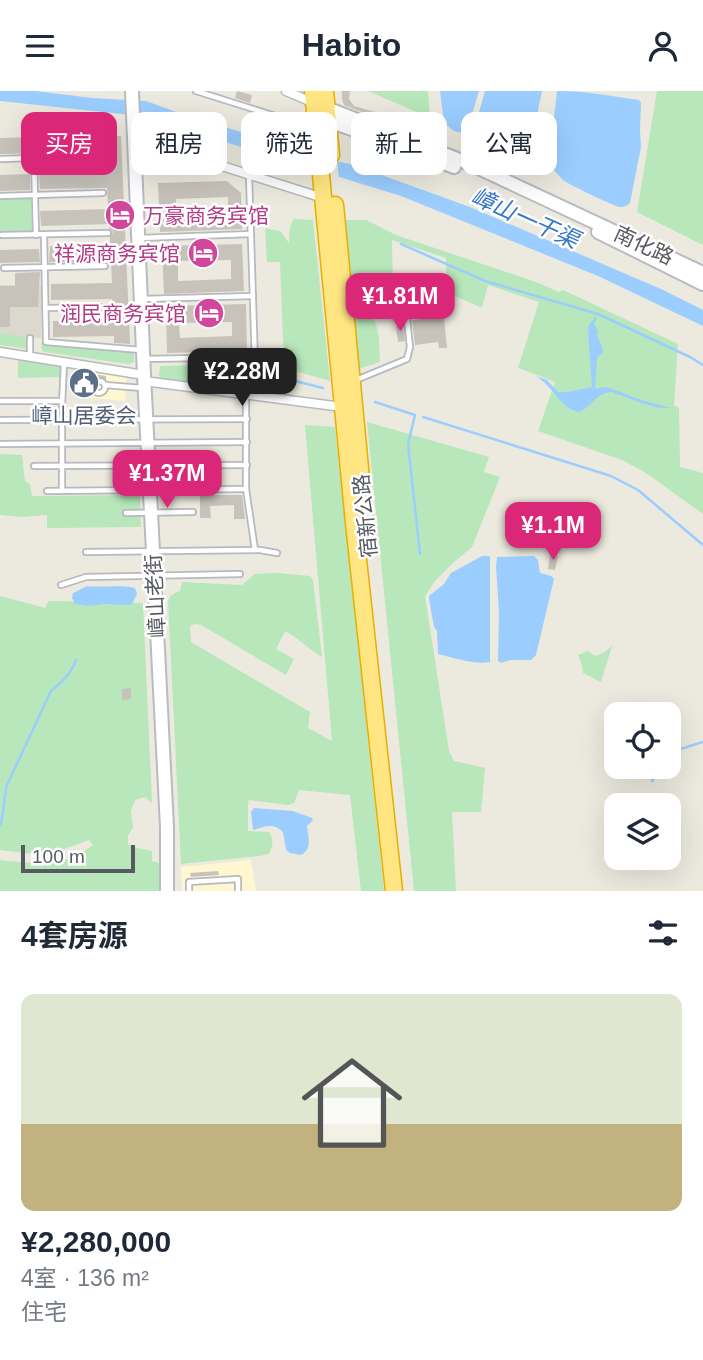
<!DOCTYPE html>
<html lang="zh">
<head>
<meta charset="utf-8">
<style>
	:root { --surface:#fff; --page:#f2f2f3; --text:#1f2937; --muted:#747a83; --accent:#db2777 }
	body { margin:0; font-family:Helvetica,"Noto Sans SC",sans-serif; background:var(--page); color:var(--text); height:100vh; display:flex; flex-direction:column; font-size:26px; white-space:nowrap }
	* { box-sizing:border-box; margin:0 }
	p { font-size:23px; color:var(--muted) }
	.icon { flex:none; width:38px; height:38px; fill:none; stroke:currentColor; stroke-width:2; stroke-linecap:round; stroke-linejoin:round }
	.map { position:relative; height:800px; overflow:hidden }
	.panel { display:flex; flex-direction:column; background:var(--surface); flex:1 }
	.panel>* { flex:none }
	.guide { position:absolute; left:21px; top:21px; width:662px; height:63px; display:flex; gap:14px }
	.fabs { position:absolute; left:604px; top:611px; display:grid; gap:14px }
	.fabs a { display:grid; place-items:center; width:77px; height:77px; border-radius:14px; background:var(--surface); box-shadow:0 7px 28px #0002; font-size:35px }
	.scale { position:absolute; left:21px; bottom:18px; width:114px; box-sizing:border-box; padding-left:7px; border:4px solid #575b61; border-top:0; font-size:19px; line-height:24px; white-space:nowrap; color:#575b61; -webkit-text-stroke:5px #fff; paint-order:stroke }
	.price { position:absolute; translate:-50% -60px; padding:0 16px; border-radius:14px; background:var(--accent); color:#fff; font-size:23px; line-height:46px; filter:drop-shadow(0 2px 4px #0008) }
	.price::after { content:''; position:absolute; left:50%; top:42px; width:21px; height:16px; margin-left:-10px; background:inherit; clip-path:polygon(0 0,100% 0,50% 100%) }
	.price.current { background:#222; color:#fff }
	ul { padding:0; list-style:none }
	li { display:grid; align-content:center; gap:14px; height:371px; padding:0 21px }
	li span { display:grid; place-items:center; height:217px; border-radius:14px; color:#555 }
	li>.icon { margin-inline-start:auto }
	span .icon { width:126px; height:126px; fill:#fffc; stroke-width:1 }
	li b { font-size:30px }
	h2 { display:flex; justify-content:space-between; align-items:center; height:84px; padding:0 21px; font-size:30px }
	.pill { padding:0 24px; border-radius:14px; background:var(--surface); box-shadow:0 7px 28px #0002; font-size:24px; line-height:63px }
	.pill.current { background:var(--accent); color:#fff }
	header { display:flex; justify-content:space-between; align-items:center; height:91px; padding:0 21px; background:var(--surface); font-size:32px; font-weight:800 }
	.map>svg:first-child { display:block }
</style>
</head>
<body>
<header><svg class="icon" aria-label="menu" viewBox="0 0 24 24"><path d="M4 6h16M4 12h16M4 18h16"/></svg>Habito<svg class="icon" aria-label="person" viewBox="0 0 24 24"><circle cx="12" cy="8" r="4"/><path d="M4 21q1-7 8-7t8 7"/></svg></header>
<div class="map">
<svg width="703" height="800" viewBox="0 0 703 800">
	<rect width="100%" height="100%" fill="#eceade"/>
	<!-- commercial -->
	<g fill="#fff7d0">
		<polygon points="80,279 127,283 125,310 78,306"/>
		<polygon points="251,769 256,800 182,800 181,776"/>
	</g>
	<!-- education -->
	<polygon fill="#dbd9cd" points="0,194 41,195 41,247 23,247 0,243"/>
	<!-- green -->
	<g fill="#b7e7ba">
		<polygon points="368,0 428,0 430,27"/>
		<polygon points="657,0 703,0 703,154 637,121"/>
		<polygon points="31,107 32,140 0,141 0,108"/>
		<polygon points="294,128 313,129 330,290 302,282 285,278 285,303 265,299 261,290 261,274 284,272 280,171 267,171 265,137 280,140 289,152 290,136"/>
		<path d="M345,129H366L396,144L536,191L559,201L563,199L678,253L674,314L679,317L680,376L703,382V423L646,382L622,369L538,340L555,291L518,277L539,211L488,194L482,217L446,201V167L392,149L393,204C379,205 358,202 350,190Z"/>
		<path d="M352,216C357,218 364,219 368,222C381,232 379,256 380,271L358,278Z"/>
		<polygon points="0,242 28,247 28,258 0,254"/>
		<polygon points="41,252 134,260 134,271 128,273 45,261 42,260"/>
		<polygon points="18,268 61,275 60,286 18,287"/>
		<polygon points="251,273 252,294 250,297 246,298 161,287 159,285 160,275"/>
		<polygon points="367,331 489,366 484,381 500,386 472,456 454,471 435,490 425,505 449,660 454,670 485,677 481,721 452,721 456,800 414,800"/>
		<path d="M305,334L335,336L384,800H361L350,704L299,699L294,712L289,714L249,709L248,713V740L269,741C274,749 273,754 269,763L259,765L181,773L168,510C170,504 174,502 180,500L182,491L242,494L255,483L278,482L310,485L313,489L322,566C308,558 299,547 285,540L276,558L294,568L286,584L201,534L195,533L191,534L190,538L191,551L310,621L308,637L332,650Z"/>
		<polygon points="0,363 22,364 25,390 30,393 32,405 140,404 141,436 47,437 47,424 21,426 0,424"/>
		<path d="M0,505L45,517L49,510L143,512L152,712L145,706L135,709L131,720L133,737L128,744V753L132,756L152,760V770L163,773L162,800H0V769C36,773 62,777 93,754L89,749L51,763H33L0,759Z"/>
		<polygon points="612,555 601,591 583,582 582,574 578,564 588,560 595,565 603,562"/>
	</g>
	<!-- water -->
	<g fill="#9bceff">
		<polygon points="0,0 35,0 93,7 146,10 193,27 262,47 304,63 354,74 470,116 661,198 703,219 703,235 598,185 401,105 141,25 0,10"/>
		<polygon points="440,0 479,0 466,43 454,40 444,32"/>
		<path d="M485,0H542C541,7 538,15 538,23C535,40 537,56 527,72L480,52L472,46Z"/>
		<path d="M557,0C585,0 612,5 639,9L641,12L640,39L641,56L630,112C626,115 625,116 620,116C615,116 568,93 563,89C559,85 555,80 551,76L552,43Z"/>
		<path d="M598,223L594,233L598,240L597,245L602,255L603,261L597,267L595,298L606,296L612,298L644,310L671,317H660L644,313L612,301C596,301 592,317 578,321C559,316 553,294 535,285L547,289L558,301H568L592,296L588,240L589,234Z"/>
		<path d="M482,465H489L490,467V571C474,574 454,567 438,563L437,540L434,536L429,508V505L444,493L451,482Z"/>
		<polygon points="534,465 538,469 540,482 551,485 554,488 536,564 531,569 510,569 501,572 498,570 499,521 496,475 497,466"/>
		<path d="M87,495C101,497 124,493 135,497L137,503L132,513L129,514L104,513L89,515L75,513L72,507L73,502Z"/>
		<polygon points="669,656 678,664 668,677 657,685 652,692 646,678 630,676 668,676"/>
		<path d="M254,717L293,720L312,727L313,729L307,735C308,746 313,757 301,764L290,762L286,759L283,741C273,731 264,736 253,739L251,721Z"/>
	</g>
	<!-- pier -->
	<polygon fill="#eceade" points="307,60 337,67 339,89 309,80"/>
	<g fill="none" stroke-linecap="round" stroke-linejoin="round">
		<!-- stream -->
		<g stroke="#9bceff" stroke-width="2.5">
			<polyline points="401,153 485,190 598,223 690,266 703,274"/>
			<polyline points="287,288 323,297"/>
			<polyline points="375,311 415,324 408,353 420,463"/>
			<polyline points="423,326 611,385 638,399 703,454"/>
			<polyline points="674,660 703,651"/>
			<path d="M0,734C5,721 3,707 7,694L51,600C62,591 71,583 76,569"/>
		</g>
	</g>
	<!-- building -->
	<g fill="#c7c3bb" fill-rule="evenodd">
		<polygon points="237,0 252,4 250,12 235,7"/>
		<polygon points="342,0 350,0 349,8 354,15 375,21 387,31 344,14 342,8"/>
		<polygon points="101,44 101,46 121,45 130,253 114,252 114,245 53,246 53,230 113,230 113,215 112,208 51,209 51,193 112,192 111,171 49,171 50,155 110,155 110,146 113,141 109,137 109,133 41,135 40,120 108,118 107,97 40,98 39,83 107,81 106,60 0,63 0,47"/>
		<polygon points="30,83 30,98 29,99 0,100 0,84"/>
		<path d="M227,90L241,102L242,138L160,141L158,92ZM228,106V127L176,129V108Z"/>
		<path d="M242,153L244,200L164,203L162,155ZM231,169V188L178,190V170Z"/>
		<polygon points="39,158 40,171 0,172 0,159"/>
		<polygon points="40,181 38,216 10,216 10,236 0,236 0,195 15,195 15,182"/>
		<path d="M246,213L247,260L167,262L166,215ZM232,231V245L180,247L179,232Z"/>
		<polygon points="444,226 447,257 439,257 438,251 415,254 412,229"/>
		<polygon points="403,234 405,250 398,251 396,235"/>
		<polygon points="80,281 106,285 106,289 88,287 87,306 78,305"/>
		<polygon points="200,404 242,404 245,428 234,428 234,414 210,415 211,427 200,427"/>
		<polygon points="550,464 558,465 555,479 548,478"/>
		<polygon points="131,597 131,608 122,609 122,598"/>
		<polygon points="218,780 219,784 191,786 190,782"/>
	</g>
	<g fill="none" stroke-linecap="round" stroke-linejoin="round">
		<!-- lane casing -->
		<g stroke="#b6b9bf" stroke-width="8">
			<g id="lane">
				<polyline points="196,0 307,35"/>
				<polyline points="34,67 36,144"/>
				<polyline points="0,68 101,65"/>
				<polyline points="249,84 256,304"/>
				<polyline points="0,105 103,102"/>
				<polyline points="2,144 108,142"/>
				<polyline points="44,144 46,251 141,259"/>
				<polyline points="139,147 251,143"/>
				<polyline points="4,177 105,175"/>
				<path d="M348,206C365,211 395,216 407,229L410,256L407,268L356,289"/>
				<polyline points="142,208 253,205"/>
				<polyline points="45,217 108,216"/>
				<polyline points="30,265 30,247"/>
				<polyline points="144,268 255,266"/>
				<circle cx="99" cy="296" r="6"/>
				<polyline points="105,294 142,297"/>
				<polyline points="246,304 246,398 255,459"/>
				<polyline points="0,310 62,310"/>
				<polyline points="0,329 247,328"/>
				<polyline points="0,353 247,351"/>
				<polyline points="34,375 247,374"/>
				<polyline points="47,400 246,398"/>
				<polyline points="62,400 62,314 64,272"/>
				<polyline points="126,422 193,421"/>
				<polyline points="86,461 260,459 277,462"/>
				<polyline points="61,494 86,486 240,483"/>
				<polyline points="189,800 189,791 238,788 238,800"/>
			</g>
		</g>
		<!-- street casing -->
		<g stroke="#b6b9bf" stroke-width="11">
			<g id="street">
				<polyline points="286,0 314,12"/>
				<polyline points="134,47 323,107"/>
				<polyline points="0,261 144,284"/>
				<polyline points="144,290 342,316"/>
			</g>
		</g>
		<!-- secondary casing -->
		<g stroke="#b7bbc2" stroke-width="16">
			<g id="secondary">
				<polyline points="132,0 144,284 167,736 167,800"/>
				<polyline points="319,14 470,73 703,182"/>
				<polyline points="323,28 400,55 454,76"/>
				<polyline points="598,141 703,193"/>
			</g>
		</g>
		<!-- highway casing -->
		<g stroke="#eaad00" stroke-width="19">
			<g id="highway">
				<polyline points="313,0 354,432 394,800"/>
				<polyline points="325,0 331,64"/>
				<polyline points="335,114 363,409"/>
			</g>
		</g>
		<!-- lane -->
		<use href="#lane" stroke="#fff" stroke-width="4.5"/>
		<!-- street -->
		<use href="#street" stroke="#fff" stroke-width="8"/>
		<!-- secondary -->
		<use href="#secondary" stroke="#fff" stroke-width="12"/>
		<!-- highway -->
		<use href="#highway" stroke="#ffe682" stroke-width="16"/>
	</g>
	<!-- icons -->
	<defs>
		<g id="hotel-disc" transform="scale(1.575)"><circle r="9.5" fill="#d1479c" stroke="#fff"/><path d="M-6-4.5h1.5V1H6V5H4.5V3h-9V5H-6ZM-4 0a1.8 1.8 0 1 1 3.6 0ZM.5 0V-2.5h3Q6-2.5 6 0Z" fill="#fff"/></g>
		<g id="civic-disc" transform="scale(1.575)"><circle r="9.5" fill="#5c6f8a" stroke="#fff"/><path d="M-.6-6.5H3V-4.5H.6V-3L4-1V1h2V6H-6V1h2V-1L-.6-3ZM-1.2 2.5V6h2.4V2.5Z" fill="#fff"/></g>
	</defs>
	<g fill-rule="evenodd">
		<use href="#hotel-disc" x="120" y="124"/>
		<use href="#hotel-disc" x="203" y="162"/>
		<use href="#hotel-disc" x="209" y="222"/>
		<use href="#civic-disc" x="84" y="292"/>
	</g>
	<g text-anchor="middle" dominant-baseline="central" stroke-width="5" stroke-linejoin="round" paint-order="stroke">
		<!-- hotel labels -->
		<g font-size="21" fill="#b23c85" stroke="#fff" text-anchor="end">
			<text x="143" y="124" text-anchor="start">万豪商务宾馆</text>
			<text x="180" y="162">祥源商务宾馆</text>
			<text x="186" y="222">润民商务宾馆</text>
		</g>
		<!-- street labels -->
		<g font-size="21" fill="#575b61" stroke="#fff">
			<text transform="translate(644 154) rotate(25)">南化路</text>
			<text transform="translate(365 425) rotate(-96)">宿新公路</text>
			<text transform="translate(155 505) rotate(-93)">嶂山老街</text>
		</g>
		<!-- service labels -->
		<g font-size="21" fill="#4e5e75" stroke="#fff">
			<text x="84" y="324">嶂山居委会</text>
		</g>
		<!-- water labels -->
		<g font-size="23" font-style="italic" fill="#3676ca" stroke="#fff">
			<text transform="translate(525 127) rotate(24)">嶂山一干渠</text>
		</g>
	</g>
</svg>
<div class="fabs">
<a><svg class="icon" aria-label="locate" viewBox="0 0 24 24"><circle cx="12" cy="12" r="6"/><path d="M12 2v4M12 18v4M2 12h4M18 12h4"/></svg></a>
<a><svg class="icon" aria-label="layers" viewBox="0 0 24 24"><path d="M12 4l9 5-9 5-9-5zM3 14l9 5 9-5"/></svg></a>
</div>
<div class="scale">100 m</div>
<b class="price" style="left:400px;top:242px">¥1.81M</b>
<b class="price current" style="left:242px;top:317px">¥2.28M</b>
<b class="price" style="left:167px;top:419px">¥1.37M</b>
<b class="price" style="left:553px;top:471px">¥1.1M</b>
<div class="guide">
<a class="pill current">买房</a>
<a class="pill">租房</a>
<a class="pill">筛选</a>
<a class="pill">新上</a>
<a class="pill">公寓</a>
</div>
</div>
<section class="panel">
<h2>4套房源<svg class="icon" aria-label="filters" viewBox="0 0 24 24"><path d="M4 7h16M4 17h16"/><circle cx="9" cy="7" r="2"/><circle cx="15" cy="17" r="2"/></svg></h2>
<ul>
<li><span style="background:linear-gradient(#dfe7d0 60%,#c2b280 0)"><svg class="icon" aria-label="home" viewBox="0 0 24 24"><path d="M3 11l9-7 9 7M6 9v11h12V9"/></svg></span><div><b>¥2,280,000</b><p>4室 · 136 m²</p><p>住宅</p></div></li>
</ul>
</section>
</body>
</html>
